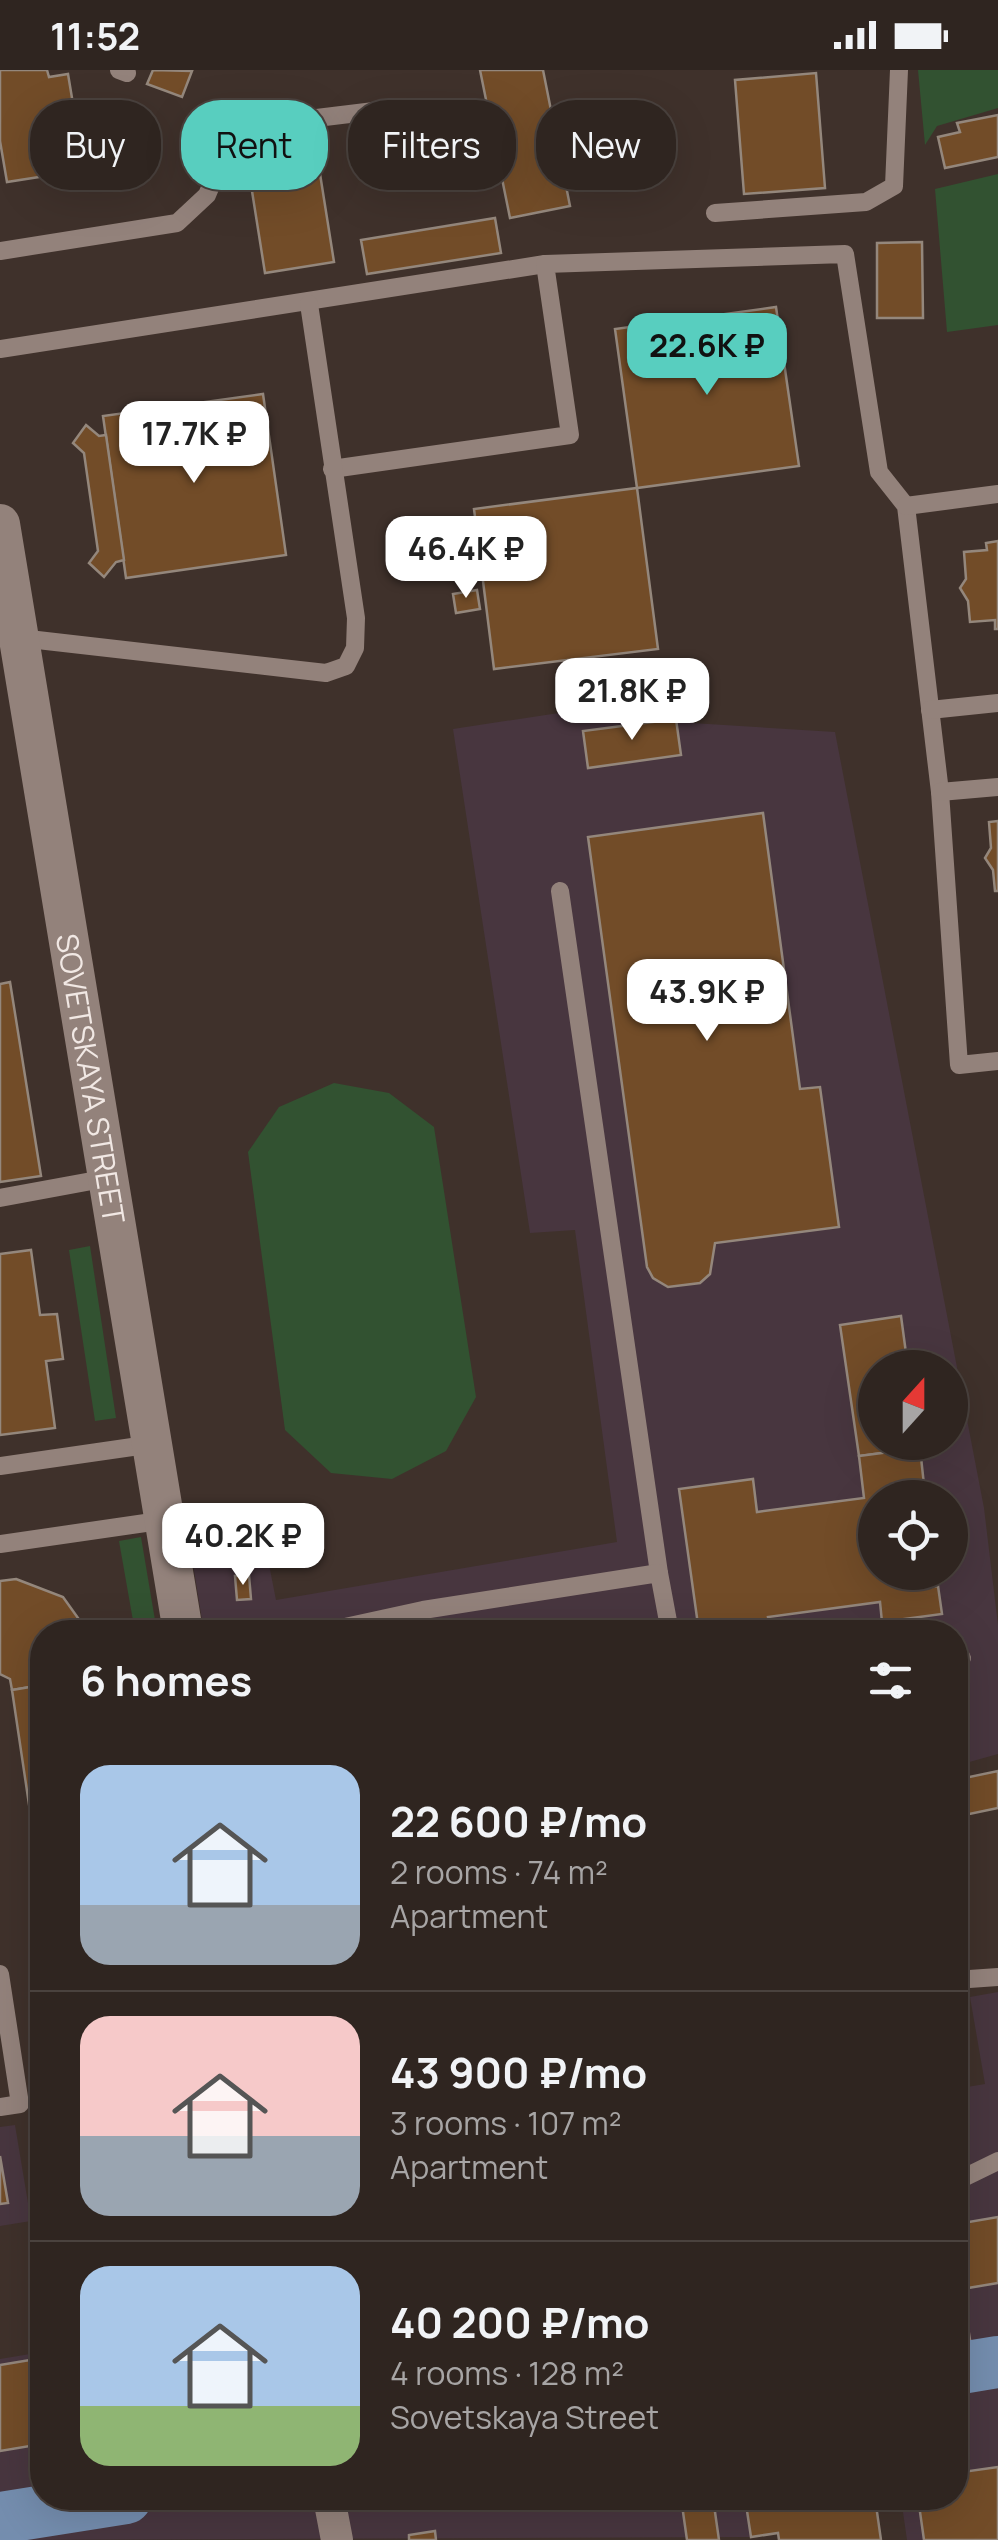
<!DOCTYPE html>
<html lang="en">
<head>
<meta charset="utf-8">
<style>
	:root { --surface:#2f2520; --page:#372d29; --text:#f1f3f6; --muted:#a7a5a5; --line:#4a423e; --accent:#58cebf }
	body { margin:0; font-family:Manrope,sans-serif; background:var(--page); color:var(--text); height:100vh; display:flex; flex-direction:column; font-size:38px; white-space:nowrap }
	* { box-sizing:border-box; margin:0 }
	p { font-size:32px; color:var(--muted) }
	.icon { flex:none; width:55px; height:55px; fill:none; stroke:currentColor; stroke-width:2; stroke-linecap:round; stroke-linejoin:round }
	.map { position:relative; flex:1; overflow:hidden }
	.drawer { position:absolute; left:30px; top:1550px; width:938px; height:890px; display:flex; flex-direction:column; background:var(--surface); border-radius:40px; box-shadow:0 10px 40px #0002,0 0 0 2px var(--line) }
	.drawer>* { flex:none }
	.guide { position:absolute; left:30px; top:30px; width:940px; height:90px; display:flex; gap:20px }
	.needle { width:65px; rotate:21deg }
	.tools { position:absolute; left:858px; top:1280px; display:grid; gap:20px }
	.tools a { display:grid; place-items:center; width:110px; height:110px; border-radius:50%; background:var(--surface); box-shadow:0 10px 40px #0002,0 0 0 2px var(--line); font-size:50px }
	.price { position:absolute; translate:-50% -85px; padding:0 22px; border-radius:20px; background:#fff; color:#222; font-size:32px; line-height:65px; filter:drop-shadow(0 2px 5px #0008) }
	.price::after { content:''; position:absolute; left:50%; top:60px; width:30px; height:22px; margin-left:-15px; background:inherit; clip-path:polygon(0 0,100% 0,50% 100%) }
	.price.selected { background:var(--accent); color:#111 }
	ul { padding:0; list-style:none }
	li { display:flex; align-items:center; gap:30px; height:250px; padding:0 50px }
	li+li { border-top:2px solid var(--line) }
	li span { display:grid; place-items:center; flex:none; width:280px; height:200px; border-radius:30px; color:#555 }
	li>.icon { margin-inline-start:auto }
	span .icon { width:120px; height:120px; fill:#fffc; stroke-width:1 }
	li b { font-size:42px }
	h2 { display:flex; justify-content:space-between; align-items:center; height:120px; padding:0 50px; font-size:42px }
	.pill { padding:0 35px; border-radius:40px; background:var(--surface); box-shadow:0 10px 40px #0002,0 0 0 2px var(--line); font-size:35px; line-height:90px }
	.pill.selected { background:var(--accent); color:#111 }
	.status { display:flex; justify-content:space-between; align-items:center; height:70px; padding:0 50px; background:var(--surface); direction:ltr }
	.status svg { height:28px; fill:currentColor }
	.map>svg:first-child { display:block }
</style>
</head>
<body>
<div class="status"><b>11:52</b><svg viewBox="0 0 49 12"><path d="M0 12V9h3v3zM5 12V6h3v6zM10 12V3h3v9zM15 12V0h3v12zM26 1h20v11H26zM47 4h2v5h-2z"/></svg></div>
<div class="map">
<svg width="998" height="2470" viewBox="0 0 998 2470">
	<rect width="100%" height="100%" fill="#3f312b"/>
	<!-- commercial -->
	<g fill="#48363f" fill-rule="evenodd">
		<path d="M657,628L660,651L835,662L984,1438L998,1555V1684L955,1696V1562H204L192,1488L265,1474L276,1530L617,1472L575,1160L530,1163L453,659ZM875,1298H950V1372H875ZM875,1428H950V1502H875Z"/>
		<polygon points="998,1922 998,2470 907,2470 901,2428 955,2428 955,2019 985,2014 970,1927"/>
		<polygon points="15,2055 31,2151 0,2156 0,2057"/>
		<polygon points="42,2282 42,2428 745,2428 751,2467 0,2470 0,2289"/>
	</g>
	<!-- green -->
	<g fill="#325231">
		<polygon points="918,0 998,0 998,38 937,56 925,75"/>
		<polygon points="998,104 998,255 947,262 935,119"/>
		<polygon points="334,1013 389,1023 434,1057 476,1327 446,1381 392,1409 331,1403 285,1360 248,1082 279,1037"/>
		<polygon points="90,1176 116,1348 95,1351 69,1180"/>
		<polygon points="141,1467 157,1562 135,1562 119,1471"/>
	</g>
	<!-- building -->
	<g fill="#724c28" stroke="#94877c" stroke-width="2.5">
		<polygon points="0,0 47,0 49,7 68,4 84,100 7,112 0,71"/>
		<polygon points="153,0 192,1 182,27 147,14"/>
		<polygon points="480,0 543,0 570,136 510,148"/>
		<polygon points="816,3 825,118 744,124 735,10"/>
		<polygon points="998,45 998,87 945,98 938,67 960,62 957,53"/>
		<polygon points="314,66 334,192 265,203 245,77"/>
		<polygon points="495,148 501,183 367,204 361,170"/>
		<polygon points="922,172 923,248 877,248 877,173"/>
		<polygon points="776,237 799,396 637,418 615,259"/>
		<polygon points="263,324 286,485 126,508 103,346"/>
		<polygon points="86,355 99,366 106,365 124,490 116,492 104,507 89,493 98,481 84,383 73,373"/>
		<polygon points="637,418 658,579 494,599 474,439"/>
		<polygon points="998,471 998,559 995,559 995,550 970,552 968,531 960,518 966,509 964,482 987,480 986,473"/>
		<polygon points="477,520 480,539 456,543 453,524"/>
		<polygon points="676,649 681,685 588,698 583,661"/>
		<polygon points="763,743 800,1019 820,1017 839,1157 715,1173 710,1204 700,1213 668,1217 653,1208 647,1197 588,767"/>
		<polygon points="998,751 998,821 995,821 993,800 985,788 991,778 989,752"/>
		<polygon points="10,912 41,1106 0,1112 0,914"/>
		<polygon points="31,1180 40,1245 57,1244 63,1289 46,1291 55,1358 0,1365 0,1184"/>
		<polygon points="901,1246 908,1298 875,1298 875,1372 919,1372 920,1378 859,1386 840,1255"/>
		<polygon points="920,1378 925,1424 875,1428 875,1502 924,1502 926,1518 938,1516 942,1544 882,1552 880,1532 768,1547 771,1562 699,1562 679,1419 753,1409 757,1442 864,1428 859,1386"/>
		<polygon points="249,1505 251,1529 237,1530 235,1506"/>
		<polygon points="16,1509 63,1527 88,1562 42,1562 42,1615 12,1620 10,1609 0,1604 0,1511"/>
		<polygon points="42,1615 42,1822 12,1620"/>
		<polygon points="998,1701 998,1738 955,1747 955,1710"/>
		<polygon points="0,2086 8,2133 0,2134"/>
		<polygon points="998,2147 998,2213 968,2218 957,2154"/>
		<polygon points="42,2288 42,2374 0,2381 0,2295"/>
		<polygon points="998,2397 998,2470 924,2470 918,2428 955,2428 955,2403"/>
		<polygon points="681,2428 713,2428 719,2470 687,2470"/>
		<polygon points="745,2428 875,2428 881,2470 779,2470 778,2463 751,2467"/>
		<polygon points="435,2461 436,2470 409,2470 409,2465"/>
	</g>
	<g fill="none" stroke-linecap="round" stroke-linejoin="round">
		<!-- service -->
		<g stroke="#93827b" stroke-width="18">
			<polyline points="119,0 127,3"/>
			<polyline points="715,143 866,132 894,116 899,0"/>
			<polyline points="0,181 177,153 207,125 235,58 407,37"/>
			<polyline points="0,279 545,194"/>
			<polyline points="332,399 570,365 545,194 845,184 879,402 906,436 940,722 959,995 998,991"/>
			<polyline points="906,436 998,424"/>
			<polyline points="20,568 326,603 346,596 355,578 356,548 309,234"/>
			<polyline points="930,640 998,633"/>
			<polyline points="940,722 998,717"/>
			<polyline points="560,821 659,1503"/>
			<polyline points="0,1128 108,1108"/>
			<polyline points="0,1396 153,1374"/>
			<polyline points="0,1474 166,1450"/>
			<polyline points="322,1562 423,1540 659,1503 670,1562"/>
			<polyline points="955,1589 962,1588"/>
			<polyline points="0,1904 20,2034 0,2037"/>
			<polyline points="955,1910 998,1907"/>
			<polyline points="955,2112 998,2091"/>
			<polyline points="955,2225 966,2294"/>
		</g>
		<!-- minor -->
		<polyline stroke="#93827b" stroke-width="32" points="329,2428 337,2470"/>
		<!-- tertiary -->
		<path stroke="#93827b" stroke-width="40" id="s1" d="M0,454L183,1562"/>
		<!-- primary -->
		<g stroke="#748dae" stroke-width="52">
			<polyline points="955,2299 998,2292"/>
			<polyline points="0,2448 126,2428"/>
		</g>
	</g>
	<g text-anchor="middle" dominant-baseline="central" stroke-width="8" stroke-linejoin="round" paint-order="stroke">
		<!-- street labels -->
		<g font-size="30" fill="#f1e8e4" stroke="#211a18">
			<text stroke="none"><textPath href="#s1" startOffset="562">SOVETSKAYA STREET</textPath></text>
		</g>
	</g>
</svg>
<div class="tools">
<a><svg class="needle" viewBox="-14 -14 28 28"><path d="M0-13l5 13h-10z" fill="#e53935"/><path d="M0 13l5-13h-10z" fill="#a7a5a5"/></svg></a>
<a><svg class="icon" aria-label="locate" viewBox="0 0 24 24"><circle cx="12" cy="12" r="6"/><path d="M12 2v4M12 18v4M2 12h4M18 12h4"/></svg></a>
</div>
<b class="price selected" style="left:707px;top:328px">22.6K ₽</b>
<b class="price" style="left:194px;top:416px">17.7K ₽</b>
<b class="price" style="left:466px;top:531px">46.4K ₽</b>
<b class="price" style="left:632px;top:673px">21.8K ₽</b>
<b class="price" style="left:707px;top:974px">43.9K ₽</b>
<b class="price" style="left:243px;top:1518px">40.2K ₽</b>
<div class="guide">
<a class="pill">Buy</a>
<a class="pill selected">Rent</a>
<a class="pill">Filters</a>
<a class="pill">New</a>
</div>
<section class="drawer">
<h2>6 homes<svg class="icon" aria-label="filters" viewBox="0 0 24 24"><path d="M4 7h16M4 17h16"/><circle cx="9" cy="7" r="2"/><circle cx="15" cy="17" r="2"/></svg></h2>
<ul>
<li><span style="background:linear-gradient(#a9c7e8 70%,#9aa5b1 0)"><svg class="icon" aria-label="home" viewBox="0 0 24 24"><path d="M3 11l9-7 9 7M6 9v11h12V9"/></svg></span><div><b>22 600 ₽/mo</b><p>2 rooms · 74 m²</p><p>Apartment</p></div></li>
<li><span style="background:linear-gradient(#f6c9c9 60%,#9aa5b1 0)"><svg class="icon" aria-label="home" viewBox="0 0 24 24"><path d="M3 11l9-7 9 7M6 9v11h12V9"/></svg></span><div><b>43 900 ₽/mo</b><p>3 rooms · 107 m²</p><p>Apartment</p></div></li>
<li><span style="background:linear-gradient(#a9c7e8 70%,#8fb573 0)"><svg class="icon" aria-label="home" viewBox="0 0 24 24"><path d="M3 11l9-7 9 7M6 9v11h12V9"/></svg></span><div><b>40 200 ₽/mo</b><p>4 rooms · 128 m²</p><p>Sovetskaya Street</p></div></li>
</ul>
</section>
</div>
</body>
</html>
